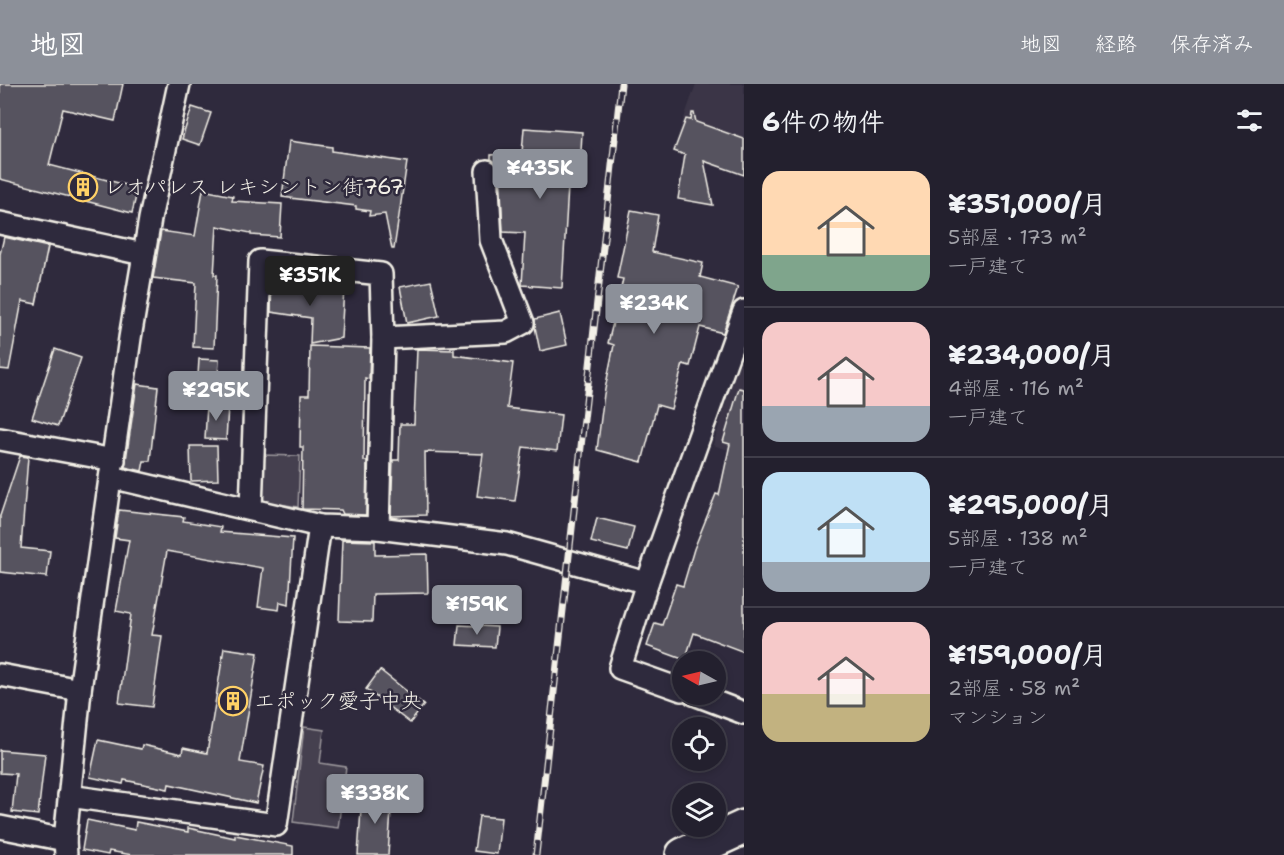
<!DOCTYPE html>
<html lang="ja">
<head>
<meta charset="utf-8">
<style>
	:root { --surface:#23202e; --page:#2b2836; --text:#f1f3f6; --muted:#a3a3aa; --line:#403e4a; --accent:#8c9099 }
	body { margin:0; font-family:"Shantell Sans","Klee One",sans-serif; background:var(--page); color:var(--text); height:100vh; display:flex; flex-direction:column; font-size:22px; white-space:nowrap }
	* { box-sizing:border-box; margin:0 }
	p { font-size:20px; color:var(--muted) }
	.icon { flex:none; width:33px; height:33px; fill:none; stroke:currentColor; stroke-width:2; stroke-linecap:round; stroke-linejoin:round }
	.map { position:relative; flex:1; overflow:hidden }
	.drawer { display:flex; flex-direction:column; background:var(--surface); width:540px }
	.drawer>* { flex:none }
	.needle { width:39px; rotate:278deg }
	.buttons { position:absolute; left:672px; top:567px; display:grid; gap:12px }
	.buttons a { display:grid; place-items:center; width:54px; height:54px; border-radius:50%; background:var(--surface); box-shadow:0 3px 9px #0003,0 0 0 2px var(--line); font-size:30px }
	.price { position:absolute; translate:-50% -51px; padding:0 14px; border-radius:6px; background:var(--accent); color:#fff; font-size:20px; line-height:39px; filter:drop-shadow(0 2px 3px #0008) }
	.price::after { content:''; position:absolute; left:50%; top:36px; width:18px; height:14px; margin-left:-9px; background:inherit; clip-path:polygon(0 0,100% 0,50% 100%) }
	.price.active { background:#222; color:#fff }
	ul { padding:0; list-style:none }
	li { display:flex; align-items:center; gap:18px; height:150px; padding:0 18px }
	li+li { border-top:2px solid var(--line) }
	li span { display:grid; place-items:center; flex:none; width:168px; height:120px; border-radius:18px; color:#555 }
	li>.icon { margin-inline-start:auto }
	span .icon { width:72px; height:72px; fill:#fffc; stroke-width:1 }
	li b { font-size:26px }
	h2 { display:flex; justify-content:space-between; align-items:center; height:72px; padding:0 18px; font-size:26px }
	header { display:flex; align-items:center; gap:36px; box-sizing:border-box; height:84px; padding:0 30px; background:var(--accent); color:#fff }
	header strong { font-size:28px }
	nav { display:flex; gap:33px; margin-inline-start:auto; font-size:21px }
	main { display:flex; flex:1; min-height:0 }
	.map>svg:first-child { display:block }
</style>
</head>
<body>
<header>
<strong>地図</strong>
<nav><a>地図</a><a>経路</a><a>保存済み</a></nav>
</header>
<main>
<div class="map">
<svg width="744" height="771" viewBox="0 0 744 771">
	<rect width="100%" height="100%" fill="#2f2a3d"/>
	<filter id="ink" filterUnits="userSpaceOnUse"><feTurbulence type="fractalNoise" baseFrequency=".0167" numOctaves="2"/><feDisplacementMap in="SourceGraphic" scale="12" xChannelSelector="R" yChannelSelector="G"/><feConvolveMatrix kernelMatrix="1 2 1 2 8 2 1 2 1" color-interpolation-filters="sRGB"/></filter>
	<g filter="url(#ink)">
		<!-- built -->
		<g fill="#3b3647">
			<polygon points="696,0 744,0 744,91 673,66"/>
			<polygon points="738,280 744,281 744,371 713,361"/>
		</g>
		<!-- green -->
		<g fill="#454050" stroke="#9c989c" stroke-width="1.5">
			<polygon points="261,371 300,372 298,423 261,417"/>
			<polygon points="304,643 324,646 320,679 346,683 338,744 293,738"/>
		</g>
		<!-- building -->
		<g fill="#56525f" stroke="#f4f1e8" stroke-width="1.5">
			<polygon points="0,0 123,0 115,37 63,25 49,81 138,104 132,129 0,95"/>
			<polygon points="192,23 211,29 200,61 182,55"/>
			<polygon points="692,29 694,29 696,38 744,55 744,91 704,77 713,121 678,115 685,71 674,67 686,35 691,36"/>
			<polygon points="524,44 582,48 580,87 569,86 562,204 522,201 525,149 503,148 500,86 497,80 491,75 491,71 522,69"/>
			<polygon points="289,57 332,63 332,67 407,78 394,165 392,165 385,130 369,132 370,127 356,125 356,122 282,113"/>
			<polygon points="203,106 233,112 232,117 282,120 280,153 251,151 251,149 217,142 214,191 217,191 214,264 193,263 196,199 153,194 161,147 195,152"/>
			<polygon points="631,126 658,131 652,168 703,179 700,193 738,203 723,249 700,243 690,282 683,280 671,325 657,321 642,378 597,366 604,310 614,261 608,259 619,214 637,210 620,208 623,195 617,194"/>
			<polygon points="4,153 48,163 36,220 22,217 9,286 0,285 0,170"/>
			<polygon points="272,192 293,194 292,201 344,204 341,254 310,260 311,234 271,228"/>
			<polygon points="431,197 439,232 407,239 400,203"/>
			<polygon points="560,229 567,261 540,267 535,243 535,235"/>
			<polygon points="310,262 370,264 369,295 365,294 364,377 367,377 366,431 343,430 341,426 302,425 303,363 300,363 301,311 309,311"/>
			<polygon points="55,265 81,274 58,342 32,334"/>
			<polygon points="417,265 454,266 454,271 513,279 507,324 561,331 557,367 523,363 515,417 477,412 483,370 425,368 426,431 391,432 393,376 399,376 400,340 414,340"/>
			<polygon points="199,275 219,276 217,309 197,308"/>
			<polygon points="137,300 158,303 150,377 144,377 142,387 125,383"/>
			<polygon points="739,304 744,305 744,568 694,549 685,576 647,562 655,539 662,541 676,500 683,502 694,465 716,410 719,411 730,360 723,358"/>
			<polygon points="207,321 228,322 226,356 205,355"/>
			<polygon points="190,362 217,362 218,396 191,397"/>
			<polygon points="20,372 28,373 21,464 50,467 47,493 0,488 0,432"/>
			<polygon points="119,426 184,433 183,437 221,443 220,448 293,454 289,520 280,518 279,526 258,523 263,484 167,467 152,551 162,552 152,623 119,619 131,530 116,527 129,456 115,454"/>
			<polygon points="597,434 634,443 628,467 591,458"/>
			<polygon points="342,456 375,457 375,471 427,470 428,509 373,510 372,538 339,537"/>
			<polygon points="459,541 497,543 495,563 457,561"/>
			<polygon points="224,564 258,569 240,678 264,682 256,719 169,700 168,705 124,696 123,700 90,693 98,656 141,665 142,661 182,670 183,664 207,669"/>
			<polygon points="380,586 424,621 410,639 366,605"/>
			<polygon points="0,666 45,670 38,731 12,728 16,690 0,689"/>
			<polygon points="362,710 392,712 388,771 358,771"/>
			<polygon points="479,732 501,734 497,770 474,767"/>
			<polygon points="87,736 135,746 136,738 188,748 188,744 235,754 235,751 293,762 293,771 132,771 109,767 108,771 82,766"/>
		</g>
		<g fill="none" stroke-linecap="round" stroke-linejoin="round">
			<!-- street casing -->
			<g stroke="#f4f1e8" stroke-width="26">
				<g id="street">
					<polyline points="0,139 143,170"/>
					<polyline points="383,254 506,248 523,239 491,156 487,87"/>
					<polyline points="0,355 114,376"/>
					<polyline points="111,393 320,442 378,444 507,460 647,499"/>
					<polyline points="251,425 260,177 381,190 383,254 378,444"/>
					<polyline points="0,591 80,606"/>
					<polyline points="682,606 620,584 647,499 744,227"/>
					<polyline points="694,610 744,629"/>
					<polyline points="69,712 276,741 320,442"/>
					<polyline points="0,743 65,756"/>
					<polyline points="66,771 65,756 80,606 130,254 150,135 179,0"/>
				</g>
			</g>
			<!-- highway casing -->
			<g stroke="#f4f1e8" stroke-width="38">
				<polyline id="highway" points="683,771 744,743"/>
			</g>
			<!-- street -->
			<use href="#street" stroke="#2f2a3d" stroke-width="21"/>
			<!-- highway -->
			<use href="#highway" stroke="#2f2a3d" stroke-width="33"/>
			<!-- rail casing -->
			<g stroke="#f4f1e8" stroke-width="7">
				<polyline id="rail" points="536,771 621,0"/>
			</g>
			<!-- rail -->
			<use href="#rail" stroke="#2f2a3d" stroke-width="4.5" stroke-dasharray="14" stroke-linecap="butt"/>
		</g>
	</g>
	<!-- icons -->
	<defs>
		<g id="building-ring" transform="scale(1.5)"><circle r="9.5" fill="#2f2a3d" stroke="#ffd166" stroke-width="1.5"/><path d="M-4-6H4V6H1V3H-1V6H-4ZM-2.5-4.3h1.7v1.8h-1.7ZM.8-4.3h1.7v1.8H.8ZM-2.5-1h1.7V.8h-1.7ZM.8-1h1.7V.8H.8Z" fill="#ffd166"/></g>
	</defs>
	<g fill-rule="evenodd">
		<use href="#building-ring" x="83" y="103"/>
		<use href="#building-ring" x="233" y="617"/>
	</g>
	<g text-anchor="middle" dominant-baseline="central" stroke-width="5" stroke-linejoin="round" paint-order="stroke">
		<!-- poi labels -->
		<g font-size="21" fill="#f4f1e8" stroke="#2f2a3d" text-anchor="start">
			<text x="104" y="103">レオパレス レキシントン街767</text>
			<text x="254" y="617">エポック愛子中央</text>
		</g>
	</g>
</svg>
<div class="buttons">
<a><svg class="needle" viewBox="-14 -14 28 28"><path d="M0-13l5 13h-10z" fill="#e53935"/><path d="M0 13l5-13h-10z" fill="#a3a3aa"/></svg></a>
<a><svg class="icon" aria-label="locate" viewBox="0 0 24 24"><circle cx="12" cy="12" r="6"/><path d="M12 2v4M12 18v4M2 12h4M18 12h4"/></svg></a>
<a><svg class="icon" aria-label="layers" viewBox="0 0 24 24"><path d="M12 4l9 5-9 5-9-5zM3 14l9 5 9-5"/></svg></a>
</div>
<b class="price" style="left:540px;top:116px">¥435K</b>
<b class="price active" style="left:310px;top:223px">¥351K</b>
<b class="price" style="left:654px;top:251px">¥234K</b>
<b class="price" style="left:216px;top:338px">¥295K</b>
<b class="price" style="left:477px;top:552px">¥159K</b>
<b class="price" style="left:375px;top:741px">¥338K</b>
</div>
<section class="drawer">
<h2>6件の物件<svg class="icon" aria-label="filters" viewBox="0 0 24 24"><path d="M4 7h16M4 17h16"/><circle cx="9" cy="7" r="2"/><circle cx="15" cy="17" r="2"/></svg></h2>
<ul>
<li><span style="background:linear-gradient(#ffd9b3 70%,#7fa58c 0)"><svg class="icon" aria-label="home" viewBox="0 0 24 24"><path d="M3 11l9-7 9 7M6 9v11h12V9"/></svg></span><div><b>¥351,000/月</b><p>5部屋 · 173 m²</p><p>一戸建て</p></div></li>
<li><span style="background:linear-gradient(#f6c9c9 70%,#9aa5b1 0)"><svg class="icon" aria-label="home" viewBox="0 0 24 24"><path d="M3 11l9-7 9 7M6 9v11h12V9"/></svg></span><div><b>¥234,000/月</b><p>4部屋 · 116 m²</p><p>一戸建て</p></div></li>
<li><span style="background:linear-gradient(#bfe0f5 75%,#9aa5b1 0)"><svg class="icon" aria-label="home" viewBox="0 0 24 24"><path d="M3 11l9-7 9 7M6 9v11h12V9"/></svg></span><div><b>¥295,000/月</b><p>5部屋 · 138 m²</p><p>一戸建て</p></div></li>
<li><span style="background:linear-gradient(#f6c9c9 60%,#c2b280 0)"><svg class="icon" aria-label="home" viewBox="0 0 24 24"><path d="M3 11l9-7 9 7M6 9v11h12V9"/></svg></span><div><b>¥159,000/月</b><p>2部屋 · 58 m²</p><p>マンション</p></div></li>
</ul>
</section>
</main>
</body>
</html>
